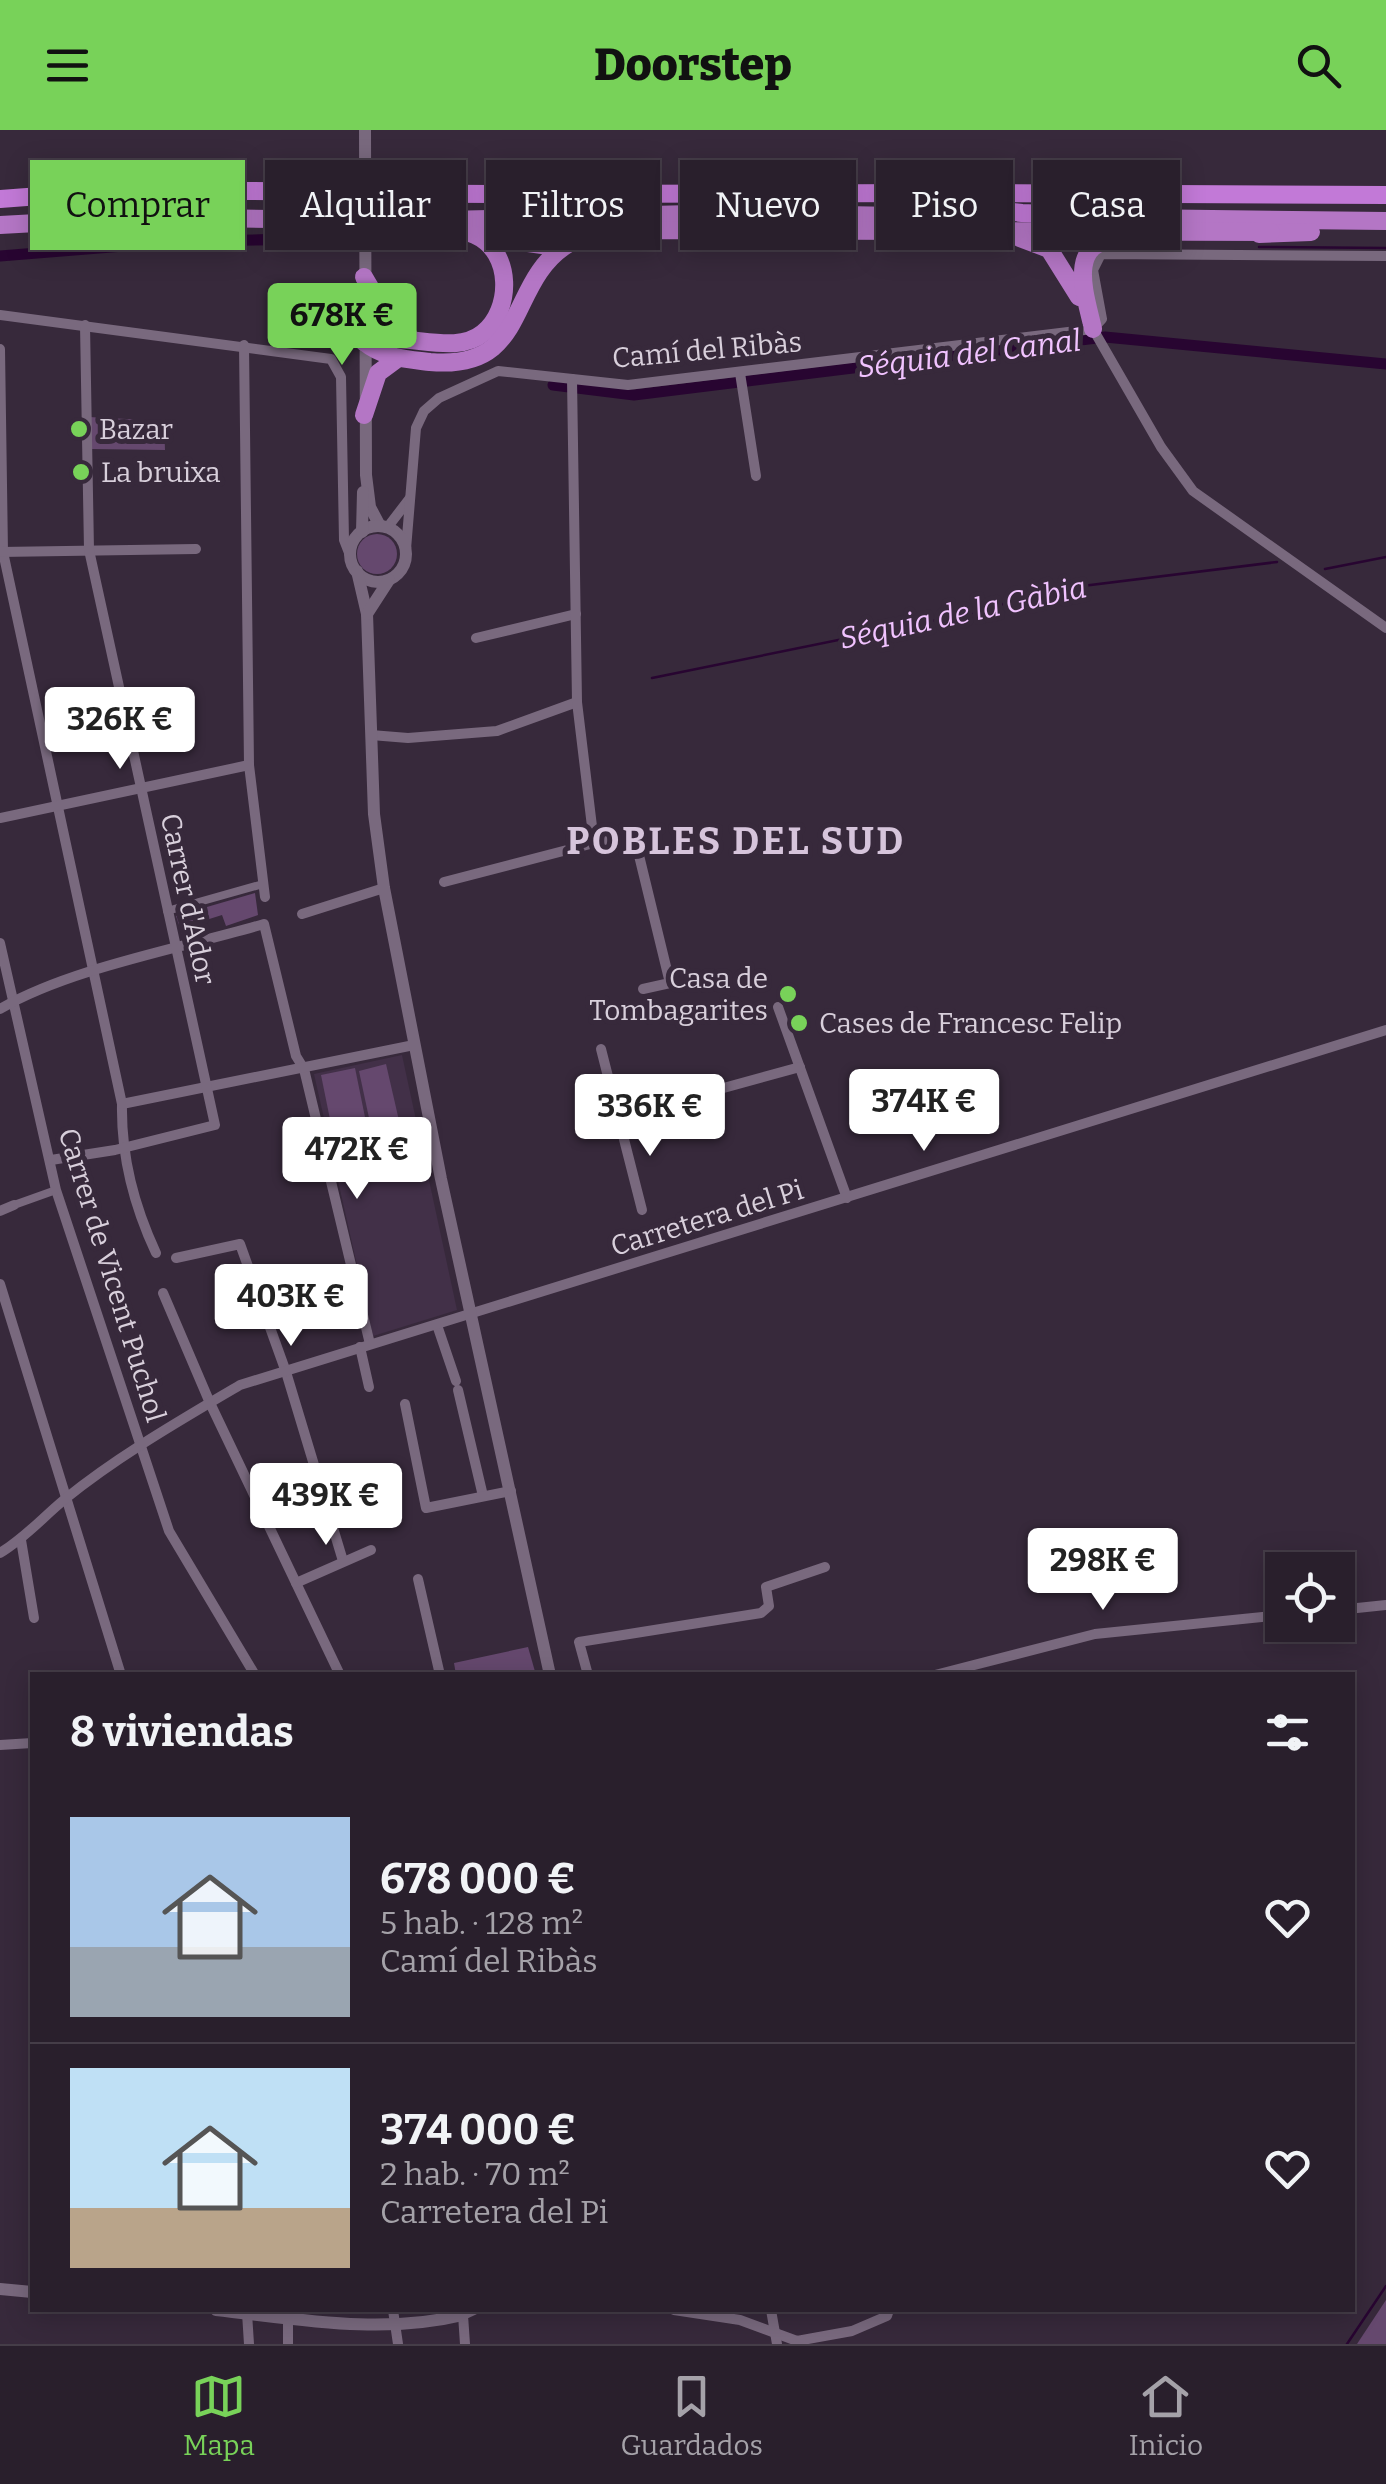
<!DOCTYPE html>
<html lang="es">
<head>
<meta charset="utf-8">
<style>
	:root { --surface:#291f2c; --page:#312734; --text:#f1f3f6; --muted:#a5a2a9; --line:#453d48; --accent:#78d259 }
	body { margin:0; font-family:Bitter,serif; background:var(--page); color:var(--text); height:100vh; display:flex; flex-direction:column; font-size:38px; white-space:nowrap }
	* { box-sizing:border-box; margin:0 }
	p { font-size:32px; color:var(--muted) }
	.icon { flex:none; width:55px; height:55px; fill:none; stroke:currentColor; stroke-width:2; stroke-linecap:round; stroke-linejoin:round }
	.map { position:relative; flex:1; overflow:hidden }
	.sheet { position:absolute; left:30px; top:1542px; width:1325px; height:640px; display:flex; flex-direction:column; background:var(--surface); border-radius:0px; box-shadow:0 5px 25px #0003,0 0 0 2px var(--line) }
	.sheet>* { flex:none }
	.banner { position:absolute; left:30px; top:30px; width:1328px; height:90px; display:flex; gap:20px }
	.buttons { position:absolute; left:1265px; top:1422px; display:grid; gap:20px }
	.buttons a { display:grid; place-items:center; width:90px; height:90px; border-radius:0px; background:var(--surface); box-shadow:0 5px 25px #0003,0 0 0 2px var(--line); font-size:50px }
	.price { position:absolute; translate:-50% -85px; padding:0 22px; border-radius:10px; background:#fff; color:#222; font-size:32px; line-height:65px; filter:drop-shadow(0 2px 5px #0008) }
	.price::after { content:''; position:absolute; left:50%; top:60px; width:30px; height:22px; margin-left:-15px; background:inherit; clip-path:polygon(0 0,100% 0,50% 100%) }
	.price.current { background:var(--accent); color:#111 }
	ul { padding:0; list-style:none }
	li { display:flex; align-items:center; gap:30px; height:250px; padding:0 40px }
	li+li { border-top:2px solid var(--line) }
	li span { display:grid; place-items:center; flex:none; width:280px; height:200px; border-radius:0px; color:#555 }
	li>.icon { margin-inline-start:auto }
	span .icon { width:120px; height:120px; fill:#fffc; stroke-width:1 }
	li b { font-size:42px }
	h2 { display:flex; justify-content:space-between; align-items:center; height:120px; padding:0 40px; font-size:42px }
	.tag { padding:0 35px; border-radius:0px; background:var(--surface); box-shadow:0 5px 25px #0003,0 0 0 2px var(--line); font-size:35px; line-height:90px }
	.tag.current { background:var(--accent); color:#111 }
	header { display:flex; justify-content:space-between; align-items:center; height:130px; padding:0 40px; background:var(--accent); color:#111; font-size:45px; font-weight:800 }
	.dock { display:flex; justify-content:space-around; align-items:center; height:140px; border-top:2px solid var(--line); background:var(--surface); font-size:28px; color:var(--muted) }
	.dock a { display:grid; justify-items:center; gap:5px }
	.dock .current { color:var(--accent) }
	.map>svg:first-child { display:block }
</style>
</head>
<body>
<header><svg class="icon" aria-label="menu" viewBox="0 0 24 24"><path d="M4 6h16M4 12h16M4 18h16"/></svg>Doorstep<svg class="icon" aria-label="search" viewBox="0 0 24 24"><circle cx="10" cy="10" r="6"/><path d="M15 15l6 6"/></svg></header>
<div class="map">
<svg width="1386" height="2214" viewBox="0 0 1386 2214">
	<rect width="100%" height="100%" fill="#37293b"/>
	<!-- built -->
	<polygon fill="#423048" points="402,925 457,1180 373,1206 314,944"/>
	<!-- green -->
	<g fill="#65486e">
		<polygon points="89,287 164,291 165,320 91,319"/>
		<circle cx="377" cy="424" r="20"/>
		<polygon points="255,763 258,785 226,796 222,785 203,791 206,803 184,810 176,786"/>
		<polygon points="386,934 400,995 372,1002 359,941"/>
		<polygon points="355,938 368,1002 334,1009 321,945"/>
		<polygon points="528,1517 536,1545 456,1545 454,1533"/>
		<polygon points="1386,2170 1386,2214 1357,2214"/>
	</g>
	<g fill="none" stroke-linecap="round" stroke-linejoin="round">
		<!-- stream -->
		<g stroke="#280531" stroke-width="2.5">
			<polyline points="1259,117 1386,118"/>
			<polyline points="0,123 271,105"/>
			<polyline points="1325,439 1386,427"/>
			<polyline points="652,548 976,482 1050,460 1277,432"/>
			<polyline points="1347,2214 1386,2156"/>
		</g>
		<!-- canal -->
		<g stroke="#280531" stroke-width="11">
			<polyline points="0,126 186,111 331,109"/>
			<polyline points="553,255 634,265 1105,207 1386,234"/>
		</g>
		<!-- pedestrian -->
		<g stroke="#79697e" stroke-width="8">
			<polyline points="167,781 263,754"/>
			<polyline points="14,1075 56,1060"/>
		</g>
		<!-- minor -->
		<g stroke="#79697e" stroke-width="10">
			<polyline points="0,185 331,229 341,247 344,410 351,428"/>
			<polyline points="1093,199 1161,317 1193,361 1386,498"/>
			<polyline points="1093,199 1102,189 1093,140 1101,124 1386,126"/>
			<polyline points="244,215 249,635 265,767"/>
			<path d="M0,219L3,422L122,974C121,1027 134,1076 156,1123"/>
			<polyline points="740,243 756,346"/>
			<polyline points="387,398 410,368"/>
			<polyline points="406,419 416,298 424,281 439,268 498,241 628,255 1093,199"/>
			<polyline points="0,422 196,419"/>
			<polyline points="476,508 576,484"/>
			<polyline points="371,605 408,608 497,601 577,572"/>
			<polyline points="0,688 249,635"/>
			<polyline points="594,713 629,706 635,709 670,853 643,859"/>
			<polyline points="444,752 594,713 577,572 572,249"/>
			<polyline points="302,784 384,758"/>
			<polyline points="0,813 56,1060 169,1401 255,1545"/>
			<polyline points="778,877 847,1068"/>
			<path d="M0,879C70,838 183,818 264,794L296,926L304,939L370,1214"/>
			<polyline points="601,919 642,1080"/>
			<polyline points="122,974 414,915"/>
			<polyline points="618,987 800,937"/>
			<polyline points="51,1030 115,1020 215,995 89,420 85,195"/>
			<polyline points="0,1081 14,1075"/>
			<polyline points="176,1128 240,1114 286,1242 343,1431"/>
			<polyline points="0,1154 121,1545"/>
			<polyline points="163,1163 210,1273 340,1545"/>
			<polyline points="437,1195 456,1251"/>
			<polyline points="360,1217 369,1257"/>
			<polyline points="458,1260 483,1366"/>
			<polyline points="405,1274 426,1378 511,1361"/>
			<polyline points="21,1410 34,1488"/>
			<path d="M0,1423C25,1408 42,1388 65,1369C118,1326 181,1290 240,1255L1386,900"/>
			<polyline points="418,1449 440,1545"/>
			<polyline points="296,1453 371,1420"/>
			<polyline points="1338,1480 1386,1475"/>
			<polyline points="588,1545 579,1512 761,1483 769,1476 766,1457 825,1437"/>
			<polyline points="935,1545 1095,1504 1282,1485"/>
			<polyline points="0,1615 32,1613"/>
			<polyline points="393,2180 398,2214"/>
			<polyline points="674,2180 740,2190 797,2211 852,2201 887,2186 889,2180"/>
			<polyline points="771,2180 777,2214"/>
			<polyline points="247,2183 249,2214"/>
			<polyline points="288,2214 288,2187"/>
			<polyline points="465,2214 463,2185 474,2180"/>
		</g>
		<!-- tertiary -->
		<g stroke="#79697e" stroke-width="12">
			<polyline points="365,0 366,345 370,377 380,396"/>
			<circle cx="378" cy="424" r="28"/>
			<polyline points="362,402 363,362"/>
			<polyline points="357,441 367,484 374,684 384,758 441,1049 550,1545"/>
			<polyline points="367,484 389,450"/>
			<polyline points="0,2159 32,2162"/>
			<path d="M216,2180C298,2189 381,2205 463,2185L462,2180"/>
		</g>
		<!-- trunk -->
		<g stroke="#b476c5" stroke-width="18">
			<polyline points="1132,88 1386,91"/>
			<polyline points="0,95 146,87 402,91 732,83 1006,88"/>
			<polyline points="1259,104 1311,102"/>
			<polyline points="479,106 542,115 619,100 1271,102"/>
			<polyline points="1020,108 1049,119 1079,167"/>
			<polyline points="364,147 391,193 408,204"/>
			<path d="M1093,199C1085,163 1066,113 1118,108"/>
			<path d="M364,212C404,200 454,227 483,203C512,180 513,122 475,105C464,100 449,98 437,96"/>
			<path d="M364,212C384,228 405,229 430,232C531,241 505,153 568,114"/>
			<polyline points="364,285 378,243 397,229"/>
		</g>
		<!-- motorway -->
		<g stroke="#c279d7" stroke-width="18">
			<path d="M0,69C163,54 328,64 492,64C790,63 1088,62 1386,65"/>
			<polyline points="905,70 1022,83 1147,88"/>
		</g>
	</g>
	<!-- markers -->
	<g fill="#78d259" stroke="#37293b" stroke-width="4">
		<circle cx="79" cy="299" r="10"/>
		<circle cx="81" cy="342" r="10"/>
		<circle cx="788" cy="864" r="10"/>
		<circle cx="799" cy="893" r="10"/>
	</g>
	<g text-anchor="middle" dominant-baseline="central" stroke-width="10" stroke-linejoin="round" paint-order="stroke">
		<!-- street labels -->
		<g font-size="28" fill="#d8cfdb" stroke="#37293b">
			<text transform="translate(707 220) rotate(-5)">Camí del Ribàs</text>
			<text transform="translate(188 769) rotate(78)">Carrer d'Ador</text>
			<text transform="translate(707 1088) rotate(-17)">Carretera del Pi</text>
			<text transform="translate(112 1145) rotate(73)">Carrer de Vicent Puchol</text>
		</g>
		<!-- poi labels -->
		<g font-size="28" fill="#d8cfdb" stroke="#37293b" text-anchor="start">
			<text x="99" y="299">Bazar</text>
			<text x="101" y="342">La bruixa</text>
			<text x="768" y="848" text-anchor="end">Casa de<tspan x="768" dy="32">Tombagarites</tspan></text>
			<text x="819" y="893">Cases de Francesc Felip</text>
		</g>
		<!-- water labels -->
		<g font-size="30" font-style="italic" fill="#f1c3ff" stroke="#37293b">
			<text transform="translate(969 224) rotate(-7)">Séquia del Canal</text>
			<text transform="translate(963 483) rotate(-12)">Séquia de la Gàbia</text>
		</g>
		<!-- district labels -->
		<g font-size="38" font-weight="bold" letter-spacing="2.5" fill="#d6c4db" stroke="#37293b">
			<text x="736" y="711">POBLES DEL SUD</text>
		</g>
	</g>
</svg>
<div class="buttons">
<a><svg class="icon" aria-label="locate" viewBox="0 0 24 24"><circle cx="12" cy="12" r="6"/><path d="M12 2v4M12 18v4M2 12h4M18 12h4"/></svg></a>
</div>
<b class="price current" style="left:342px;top:238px">678K €</b>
<b class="price" style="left:120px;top:642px">326K €</b>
<b class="price" style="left:924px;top:1024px">374K €</b>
<b class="price" style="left:650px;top:1029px">336K €</b>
<b class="price" style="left:357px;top:1072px">472K €</b>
<b class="price" style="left:291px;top:1219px">403K €</b>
<b class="price" style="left:326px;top:1418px">439K €</b>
<b class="price" style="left:1103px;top:1483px">298K €</b>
<div class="banner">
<a class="tag current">Comprar</a>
<a class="tag">Alquilar</a>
<a class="tag">Filtros</a>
<a class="tag">Nuevo</a>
<a class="tag">Piso</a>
<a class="tag">Casa</a>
</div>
<section class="sheet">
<h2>8 viviendas<svg class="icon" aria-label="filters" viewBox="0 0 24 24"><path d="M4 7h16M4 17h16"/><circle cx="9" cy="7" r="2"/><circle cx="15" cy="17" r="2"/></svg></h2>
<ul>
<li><span style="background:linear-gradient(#a9c7e8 65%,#9aa5b1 0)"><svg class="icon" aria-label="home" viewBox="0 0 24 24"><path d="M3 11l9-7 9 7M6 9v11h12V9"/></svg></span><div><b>678 000 €</b><p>5 hab. · 128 m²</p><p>Camí del Ribàs</p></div><svg class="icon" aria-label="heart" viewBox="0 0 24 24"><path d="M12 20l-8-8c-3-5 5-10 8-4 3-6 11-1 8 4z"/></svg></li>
<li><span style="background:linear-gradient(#bfe0f5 70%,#b9a48a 0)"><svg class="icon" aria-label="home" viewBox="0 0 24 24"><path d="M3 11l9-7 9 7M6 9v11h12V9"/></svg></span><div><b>374 000 €</b><p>2 hab. · 70 m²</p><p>Carretera del Pi</p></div><svg class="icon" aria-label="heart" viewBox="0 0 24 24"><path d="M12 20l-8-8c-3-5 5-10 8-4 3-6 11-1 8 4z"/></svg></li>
</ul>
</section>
</div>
<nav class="dock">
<a class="current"><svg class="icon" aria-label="map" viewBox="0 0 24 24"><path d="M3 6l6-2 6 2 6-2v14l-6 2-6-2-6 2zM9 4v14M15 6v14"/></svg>Mapa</a>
<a><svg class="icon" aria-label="saved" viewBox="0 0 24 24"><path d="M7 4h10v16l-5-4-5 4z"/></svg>Guardados</a>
<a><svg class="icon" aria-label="home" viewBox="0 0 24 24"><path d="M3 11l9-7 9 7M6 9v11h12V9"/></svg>Inicio</a>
</nav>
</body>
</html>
